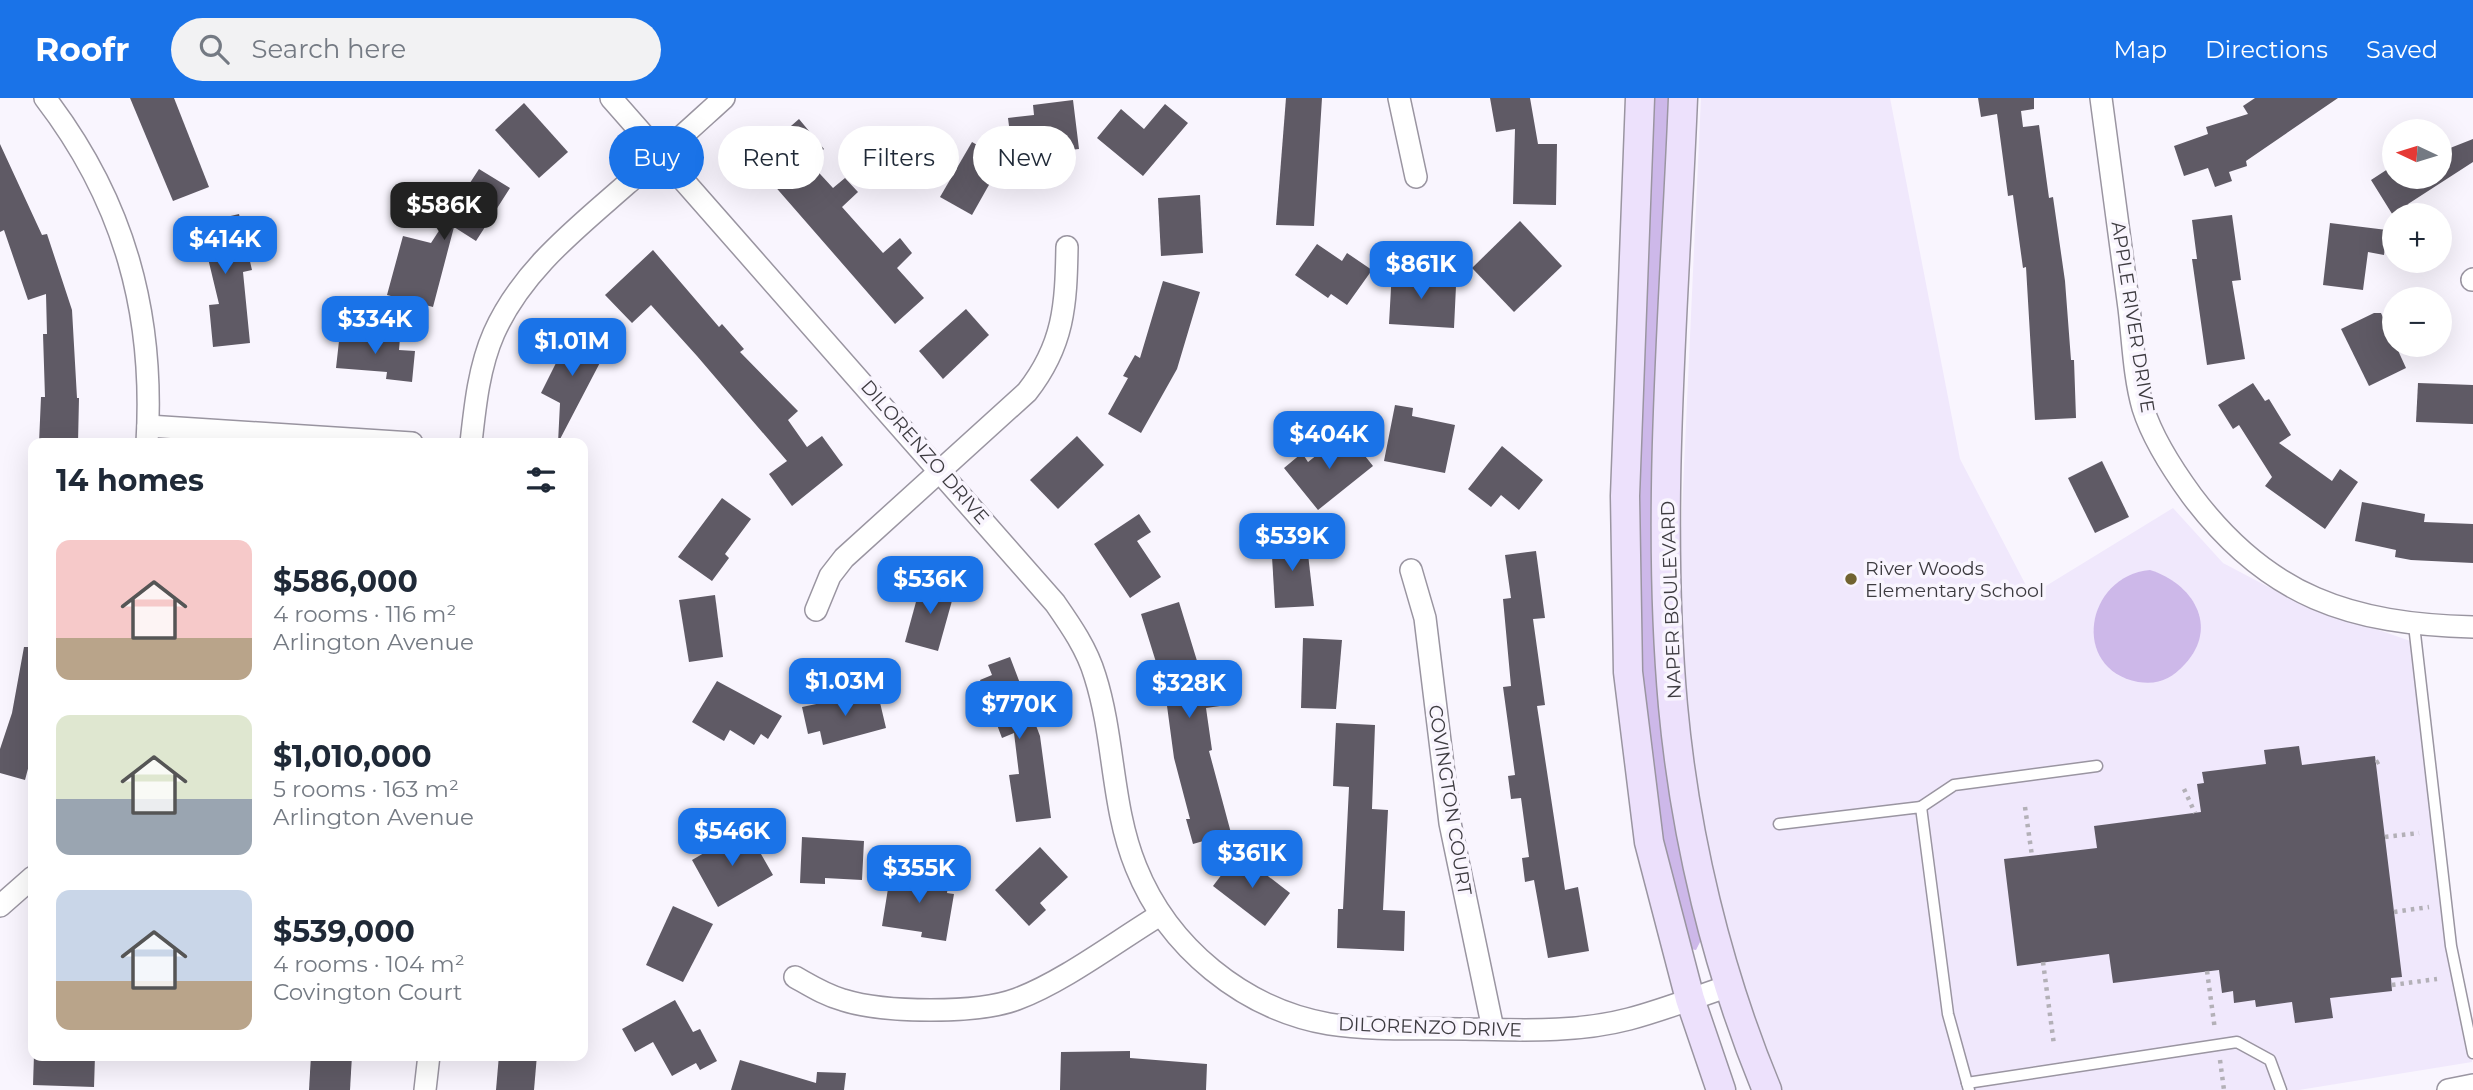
<!DOCTYPE html>
<html lang="en">
<head>
<meta charset="utf-8">
<style>
	:root { --surface:#fff; --page:#f2f2f3; --text:#1f2937; --muted:#747a83; --accent:#1a73e8 }
	body { margin:0; font-family:Montserrat,sans-serif; background:var(--page); color:var(--text); height:100vh; display:flex; flex-direction:column; font-size:26px; white-space:nowrap }
	* { box-sizing:border-box; margin:0 }
	p { font-size:23px; color:var(--muted) }
	.icon { flex:none; width:38px; height:38px; fill:none; stroke:currentColor; stroke-width:2; stroke-linecap:round; stroke-linejoin:round }
	.map { position:relative; flex:1; overflow:hidden }
	.details { position:absolute; left:28px; top:340px; width:560px; height:623px; display:flex; flex-direction:column; background:var(--surface); border-radius:14px; box-shadow:0 7px 28px #0002 }
	.details>* { flex:none }
	.top-card { position:absolute; left:609px; top:28px; width:665px; height:63px; display:flex; gap:14px }
	.needle { width:46px; rotate:274deg }
	.fabs { position:absolute; left:2382px; top:21px; display:grid; gap:14px }
	.fabs a { display:grid; place-items:center; width:70px; height:70px; border-radius:50%; background:var(--surface); box-shadow:0 7px 28px #0002; font-size:35px }
	.price { position:absolute; translate:-50% -60px; padding:0 16px; border-radius:14px; background:var(--accent); color:#fff; font-size:23px; line-height:46px; filter:drop-shadow(0 2px 4px #0008) }
	.price::after { content:''; position:absolute; left:50%; top:42px; width:21px; height:16px; margin-left:-10px; background:inherit; clip-path:polygon(0 0,100% 0,50% 100%) }
	.price.on { background:#222; color:#fff }
	ul { padding:0; list-style:none }
	li { display:flex; align-items:center; gap:21px; height:175px; padding:0 28px }
	li span { display:grid; place-items:center; flex:none; width:196px; height:140px; border-radius:14px; color:#555 }
	li>.icon { margin-inline-start:auto }
	span .icon { width:84px; height:84px; fill:#fffc; stroke-width:1 }
	li b { font-size:30px }
	h2 { display:flex; justify-content:space-between; align-items:center; height:84px; padding:0 28px; font-size:30px }
	.tag { padding:0 24px; border-radius:32px; background:var(--surface); box-shadow:0 7px 28px #0002; font-size:24px; line-height:63px }
	.tag.on { background:var(--accent); color:#fff }
	header { display:flex; align-items:center; gap:42px; box-sizing:border-box; height:98px; padding:0 35px; background:var(--accent); color:#fff }
	header strong { font-size:33px }
	nav { display:flex; gap:38px; margin-inline-start:auto; font-size:24px }
	.search { width:490px; height:63px; background:var(--page); display:flex; align-items:center; gap:18px; box-sizing:border-box; padding:0 24px; border-radius:38px; color:var(--muted); font-size:26px }
	.map>svg:first-child { display:block }
</style>
</head>
<body>
<header>
<strong>Roofr</strong>
<div class="search"><svg class="icon" aria-label="search" viewBox="0 0 24 24"><circle cx="10" cy="10" r="6"/><path d="M15 15l6 6"/></svg>Search here</div>
<nav><a>Map</a><a>Directions</a><a>Saved</a></nav>
</header>
<div class="map">
<svg width="2473" height="992" viewBox="0 0 2473 992">
	<rect width="100%" height="100%" fill="#f9f5fe"/>
	<!-- built -->
	<polygon fill="#f0e8fc" points="1701,0 1890,0 1960,361 2031,497 2173,410 2223,465 2295,503 2419,546 2472,964 2299,992 1779,992 1739,875 1712,772 1693,666 1682,561 1680,456"/>
	<!-- green -->
	<g fill="#cdb8e9">
		<polygon points="1651,0 1668,0 1653,437 1654,551 1662,629 1702,840 1696,852 1690,851 1660,739 1648,659 1634,484"/>
		<path d="M2150,472C2192,485 2220,528 2185,566C2171,581 2159,587 2138,584C2070,571 2085,478 2150,472Z"/>
	</g>
	<!-- building -->
	<g fill="#5f5a65">
		<polygon points="130,0 174,0 209,89 173,103"/>
		<polygon points="1286,0 1322,0 1314,128 1276,127"/>
		<polygon points="1490,0 1530,0 1538,46 1557,46 1556,107 1513,106 1515,31 1496,34"/>
		<polygon points="1978,0 2034,0 2034,11 2021,13 2023,29 2039,27 2049,100 2053,99 2065,183 2071,262 2074,262 2076,320 2035,322 2026,169 2023,170 2013,97 2008,98 1997,16 1981,19"/>
		<polygon points="2255,0 2338,0 2246,63 2247,68 2229,74 2232,83 2215,89 2208,70 2184,78 2174,48 2208,36 2206,29 2248,16 2243,8"/>
		<polygon points="1073,2 1079,51 1052,54 1051,48 1012,52 1008,20 1034,17 1033,7"/>
		<polygon points="524,5 568,54 539,80 495,32"/>
		<polygon points="1165,6 1188,25 1143,78 1097,40 1121,11 1144,31"/>
		<polygon points="799,21 824,51 809,64 833,90 845,80 858,94 842,109 883,155 900,140 912,155 897,170 924,200 895,226 752,62"/>
		<polygon points="2473,41 2473,64 2408,106 2413,113 2394,119 2371,82 2394,67 2394,79 2440,79 2440,54"/>
		<polygon points="972,44 1003,62 972,117 940,99"/>
		<polygon points="0,46 42,137 47,136 72,212 77,300 79,300 78,345 39,345 41,299 45,299 43,236 47,236 46,196 28,202 4,132 0,134"/>
		<polygon points="479,71 510,90 476,143 454,129 433,209 387,197 403,138 431,145"/>
		<polygon points="1200,97 1203,155 1161,158 1158,100"/>
		<polygon points="239,116 252,172 243,174 250,245 213,249 209,207 219,206 206,152 190,156 184,129"/>
		<polygon points="2232,117 2241,182 2232,183 2245,261 2207,267 2192,161 2197,161 2192,122"/>
		<polygon points="1520,123 1562,168 1514,214 1472,170"/>
		<polygon points="2330,125 2387,132 2384,157 2368,154 2363,192 2323,187"/>
		<polygon points="1317,146 1342,163 1347,155 1372,172 1347,207 1331,196 1328,200 1295,177"/>
		<polygon points="653,152 719,229 722,226 744,251 740,254 798,313 788,322 807,349 822,338 843,367 792,408 769,376 787,363 697,258 651,207 632,225 605,197"/>
		<polygon points="1392,172 1426,174 1425,187 1456,188 1454,230 1389,226"/>
		<polygon points="1163,183 1200,194 1177,271 1141,335 1108,316 1128,280 1123,278 1135,257 1140,260"/>
		<polygon points="966,211 989,237 943,281 919,253"/>
		<polygon points="2374,215 2381,215 2406,270 2369,288 2341,231"/>
		<polygon points="340,234 400,240 399,252 415,253 412,284 386,281 387,274 336,270"/>
		<polygon points="570,237 605,255 558,345 560,305 541,295"/>
		<polygon points="2253,285 2265,303 2269,301 2291,337 2279,345 2332,383 2340,371 2358,384 2325,431 2265,388 2272,379 2239,327 2233,331 2218,307"/>
		<polygon points="2418,285 2473,287 2473,326 2416,324"/>
		<polygon points="1395,307 1413,310 1412,318 1455,327 1445,375 1384,363"/>
		<polygon points="1346,334 1373,368 1318,412 1284,370 1302,355 1308,364"/>
		<polygon points="1077,338 1104,367 1058,411 1030,382"/>
		<polygon points="1502,348 1543,382 1519,412 1501,397 1491,409 1468,391"/>
		<polygon points="2102,363 2129,419 2095,435 2068,380"/>
		<polygon points="722,400 751,421 725,456 729,460 712,483 678,459"/>
		<polygon points="2362,404 2425,416 2424,424 2473,426 2473,465 2411,462 2395,459 2396,452 2355,443"/>
		<polygon points="1139,416 1151,434 1137,443 1161,479 1130,500 1094,446"/>
		<polygon points="1306,439 1314,508 1275,510 1271,441"/>
		<polygon points="1536,453 1545,520 1533,521 1545,607 1537,608 1565,792 1578,789 1589,853 1548,860 1534,782 1525,784 1522,760 1529,759 1521,700 1511,701 1508,678 1515,677 1503,589 1511,588 1503,501 1511,500 1505,457"/>
		<polygon points="922,482 955,492 938,553 905,544"/>
		<polygon points="715,497 723,559 689,564 679,502"/>
		<polygon points="1179,504 1205,589 1224,587 1227,607 1206,610 1212,652 1209,653 1231,735 1193,746 1186,721 1190,721 1174,660 1165,593 1141,516"/>
		<polygon points="1303,540 1342,542 1336,611 1301,610"/>
		<polygon points="24,549 33,549 33,652 25,682 0,675 0,651 12,615"/>
		<polygon points="1010,559 1040,638 1051,720 1016,724 1009,677 1019,676 1014,635 1002,640 980,582 992,577 988,567"/>
		<polygon points="717,583 782,618 768,641 761,636 754,647 730,632 724,643 692,624"/>
		<polygon points="864,596 865,599 878,596 886,630 823,647 820,633 808,636 802,609"/>
		<polygon points="1336,625 1375,627 1372,711 1388,712 1383,812 1405,813 1404,853 1337,850 1338,811 1343,811 1349,689 1333,688"/>
		<polygon points="2299,648 2302,667 2375,658 2402,879 2391,880 2392,893 2330,900 2333,920 2295,925 2292,904 2256,909 2255,902 2234,905 2233,893 2222,895 2219,872 2113,885 2109,856 2017,868 2004,761 2097,750 2094,728 2201,714 2197,686 2204,685 2202,674 2266,666 2264,652"/>
		<polygon points="740,734 744,740 750,737 773,777 718,809 692,762"/>
		<polygon points="802,739 864,743 862,782 825,780 825,786 800,785"/>
		<polygon points="1040,749 1068,779 1040,805 1046,812 1029,828 995,792"/>
		<polygon points="1238,755 1290,795 1265,828 1213,788"/>
		<polygon points="891,772 949,781 947,795 954,796 946,843 921,839 922,834 882,828"/>
		<polygon points="673,808 713,826 683,884 646,867"/>
		<polygon points="675,902 693,934 700,931 717,963 700,972 696,965 672,978 653,944 635,954 622,931"/>
		<polygon points="1130,953 1130,960 1207,966 1206,992 1060,992 1061,954"/>
		<polygon points="34,957 95,957 94,989 33,987"/>
		<polygon points="311,957 352,957 350,992 309,992"/>
		<polygon points="499,957 537,957 534,992 496,992"/>
		<polygon points="740,962 816,985 817,974 846,975 844,992 731,992"/>
	</g>
	<g fill="none" stroke-linecap="round" stroke-linejoin="round">
		<!-- lane casing -->
		<g stroke="#9a95a1" stroke-width="13">
			<g id="lane">
				<polyline points="2414,527 2451,848 2473,955"/>
				<polyline points="1921,709 1954,687 2097,668"/>
				<polyline points="1779,726 1921,709 1948,916 1969,992"/>
				<polyline points="1967,985 2237,944 2270,962 2281,992"/>
			</g>
		</g>
		<!-- street casing -->
		<g stroke="#9a95a1" stroke-width="24">
			<g id="street">
				<path d="M45,0C124,103 155,215 147,345"/>
				<path d="M611,0L1055,505C1071,528 1087,551 1095,578C1115,641 1111,708 1136,769C1168,849 1243,911 1329,926C1373,933 1421,930 1466,931C1520,932 1576,935 1629,921C1663,912 1696,899 1729,888"/>
				<polyline points="1399,0 1416,79"/>
				<path d="M2101,0C2110,70 2120,140 2129,210C2133,243 2134,279 2143,310C2153,342 2173,372 2192,398C2268,499 2351,526 2473,529"/>
				<polyline points="2472,182 2473,181"/>
				<polyline points="148,328 412,345"/>
				<path d="M471,345C475,308 479,269 494,235C522,172 577,130 628,85C661,58 692,29 724,0"/>
				<polyline points="1411,472 1425,520 1450,725 1493,931"/>
				<path d="M816,512L830,478L844,460L1027,294C1064,247 1066,207 1067,149"/>
				<polyline points="0,808 33,779"/>
				<path d="M795,879C811,888 825,897 843,902C885,915 977,916 1017,901C1063,884 1117,843 1160,817"/>
				<polyline points="425,992 429,957"/>
				<polyline points="2448,992 2473,987"/>
			</g>
		</g>
		<!-- secondary casing -->
		<g stroke="#9a95a1" stroke-width="31">
			<g id="secondary">
				<polyline points="1640,0 1625,398 1628,574 1649,744 1690,901 1721,992"/>
				<path d="M1683,0C1675,201 1655,407 1673,608C1685,738 1717,872 1767,992"/>
			</g>
		</g>
		<!-- path -->
		<g stroke="#b3b0b7" stroke-width="4.5" stroke-dasharray="3.5 5" stroke-linecap="butt">
			<polyline points="2376,665 2383,661"/>
			<polyline points="2184,691 2195,715"/>
			<polyline points="2025,709 2032,758"/>
			<polyline points="2385,739 2419,735"/>
			<polyline points="2394,814 2429,809"/>
			<polyline points="2043,864 2054,947"/>
			<polyline points="2207,873 2215,932"/>
			<polyline points="2392,887 2437,881"/>
			<polyline points="2220,962 2224,992"/>
		</g>
		<!-- lane -->
		<use href="#lane" stroke="#fff" stroke-width="10"/>
		<!-- street -->
		<use href="#street" stroke="#fff" stroke-width="21"/>
		<!-- secondary -->
		<use href="#secondary" stroke="#ede1fc" stroke-width="28"/>
	</g>
	<!-- markers -->
	<circle fill="#716330" stroke="#f9f5fe" stroke-width="2.5" cx="1851" cy="481" r="7"/>
	<g text-anchor="middle" dominant-baseline="central" stroke-width="7" stroke-linejoin="round" paint-order="stroke">
		<!-- street labels -->
		<g font-size="19" fill="#3d3b40" stroke="#f9f5fe">
			<text transform="translate(2133 219) rotate(81)">APPLE RIVER DRIVE</text>
			<text transform="translate(925 354) rotate(49)">DILORENZO DRIVE</text>
			<text transform="translate(1671 502) rotate(-92)">NAPER BOULEVARD</text>
			<text transform="translate(1450 702) rotate(81)">COVINGTON COURT</text>
			<text transform="translate(1430 929) rotate(2)">DILORENZO DRIVE</text>
		</g>
		<!-- poi labels -->
		<g font-size="19" fill="#3d3b40" stroke="#f9f5fe" text-anchor="start">
			<text x="1865" y="470">River Woods<tspan x="1865" dy="22">Elementary School</tspan></text>
		</g>
	</g>
</svg>
<div class="fabs">
<a><svg class="needle" viewBox="-14 -14 28 28"><path d="M0-13l5 13h-10z" fill="#e53935"/><path d="M0 13l5-13h-10z" fill="#747a83"/></svg></a>
<a>+</a>
<a>−</a>
</div>
<b class="price on" style="left:444px;top:144px">$586K</b>
<b class="price" style="left:225px;top:178px">$414K</b>
<b class="price" style="left:1421px;top:203px">$861K</b>
<b class="price" style="left:375px;top:258px">$334K</b>
<b class="price" style="left:572px;top:280px">$1.01M</b>
<b class="price" style="left:1329px;top:373px">$404K</b>
<b class="price" style="left:1292px;top:475px">$539K</b>
<b class="price" style="left:930px;top:518px">$536K</b>
<b class="price" style="left:845px;top:620px">$1.03M</b>
<b class="price" style="left:1189px;top:622px">$328K</b>
<b class="price" style="left:1019px;top:643px">$770K</b>
<b class="price" style="left:732px;top:770px">$546K</b>
<b class="price" style="left:1252px;top:792px">$361K</b>
<b class="price" style="left:919px;top:807px">$355K</b>
<div class="top-card">
<a class="tag on">Buy</a>
<a class="tag">Rent</a>
<a class="tag">Filters</a>
<a class="tag">New</a>
</div>
<section class="details">
<h2>14 homes<svg class="icon" aria-label="filters" viewBox="0 0 24 24"><path d="M4 7h16M4 17h16"/><circle cx="9" cy="7" r="2"/><circle cx="15" cy="17" r="2"/></svg></h2>
<ul>
<li><span style="background:linear-gradient(#f6c9c9 70%,#b9a48a 0)"><svg class="icon" aria-label="home" viewBox="0 0 24 24"><path d="M3 11l9-7 9 7M6 9v11h12V9"/></svg></span><div><b>$586,000</b><p>4 rooms · 116 m²</p><p>Arlington Avenue</p></div></li>
<li><span style="background:linear-gradient(#dfe7d0 60%,#9aa5b1 0)"><svg class="icon" aria-label="home" viewBox="0 0 24 24"><path d="M3 11l9-7 9 7M6 9v11h12V9"/></svg></span><div><b>$1,010,000</b><p>5 rooms · 163 m²</p><p>Arlington Avenue</p></div></li>
<li><span style="background:linear-gradient(#c9d6e8 65%,#b9a48a 0)"><svg class="icon" aria-label="home" viewBox="0 0 24 24"><path d="M3 11l9-7 9 7M6 9v11h12V9"/></svg></span><div><b>$539,000</b><p>4 rooms · 104 m²</p><p>Covington Court</p></div></li>
</ul>
</section>
</div>
</body>
</html>
